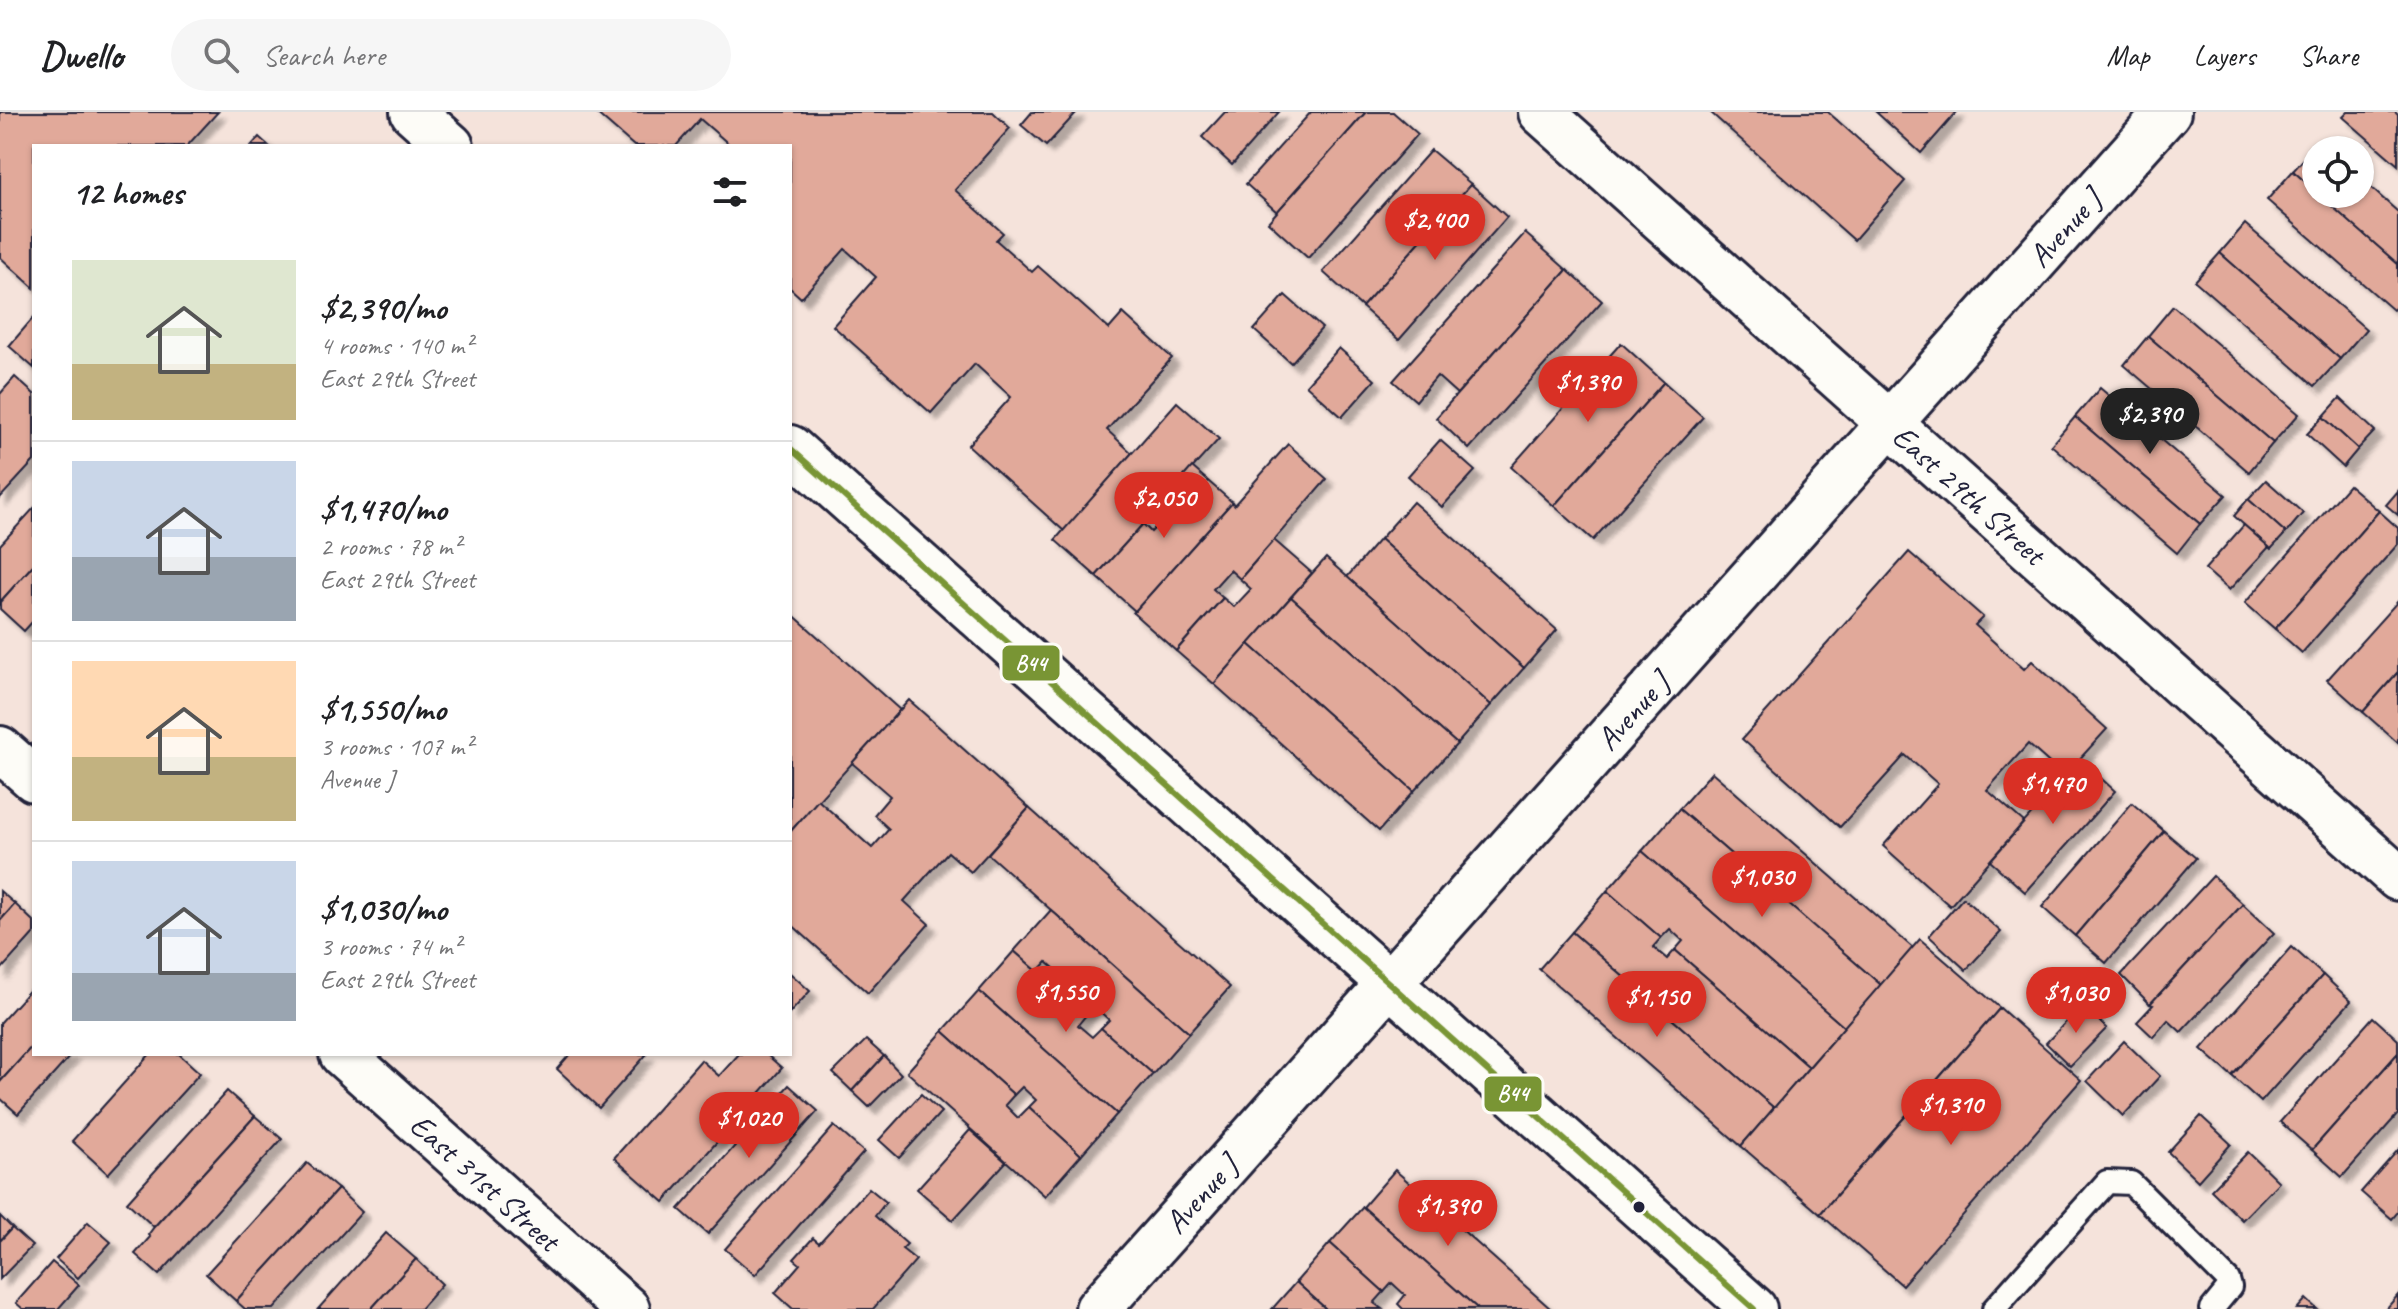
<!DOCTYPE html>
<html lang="en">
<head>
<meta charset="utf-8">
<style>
	:root { --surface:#fff; --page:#f6f6f6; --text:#202124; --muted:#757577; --line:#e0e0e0; --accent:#d93025 }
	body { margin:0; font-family:Caveat,sans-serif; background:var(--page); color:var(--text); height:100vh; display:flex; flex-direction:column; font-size:30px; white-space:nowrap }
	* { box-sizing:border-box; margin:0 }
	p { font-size:26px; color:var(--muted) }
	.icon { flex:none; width:44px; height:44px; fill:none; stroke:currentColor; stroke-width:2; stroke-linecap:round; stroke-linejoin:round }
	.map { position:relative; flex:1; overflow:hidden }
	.drawer { position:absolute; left:32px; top:32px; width:760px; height:912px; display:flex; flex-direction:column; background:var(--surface); border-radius:0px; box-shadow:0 2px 6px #0004 }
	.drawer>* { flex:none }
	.buttons { position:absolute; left:2302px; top:24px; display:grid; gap:16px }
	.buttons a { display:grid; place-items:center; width:72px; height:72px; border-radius:50%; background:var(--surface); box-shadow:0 2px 6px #0004; font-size:40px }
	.price { position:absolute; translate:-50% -68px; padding:0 18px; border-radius:28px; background:var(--accent); color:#fff; font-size:26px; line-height:52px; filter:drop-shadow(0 2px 4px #0008) }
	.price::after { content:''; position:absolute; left:50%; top:48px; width:24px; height:18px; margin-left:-12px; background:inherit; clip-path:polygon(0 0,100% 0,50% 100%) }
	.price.active { background:#222; color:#fff }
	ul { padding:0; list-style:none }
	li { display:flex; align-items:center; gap:24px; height:200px; padding:0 40px }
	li+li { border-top:2px solid var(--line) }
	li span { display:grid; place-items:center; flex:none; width:224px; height:160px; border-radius:0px; color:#555 }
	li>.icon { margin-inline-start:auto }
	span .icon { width:96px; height:96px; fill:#fffc; stroke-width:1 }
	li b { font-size:34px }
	h2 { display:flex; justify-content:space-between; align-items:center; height:96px; padding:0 40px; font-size:34px }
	header { display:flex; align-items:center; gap:48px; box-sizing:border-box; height:112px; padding:0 40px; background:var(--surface); border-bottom:2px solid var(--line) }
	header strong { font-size:38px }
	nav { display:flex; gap:44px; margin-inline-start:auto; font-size:28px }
	.search { width:560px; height:72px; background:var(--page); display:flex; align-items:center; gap:20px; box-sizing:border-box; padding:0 28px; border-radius:44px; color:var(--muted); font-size:30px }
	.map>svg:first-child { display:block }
</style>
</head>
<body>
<header>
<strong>Dwello</strong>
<div class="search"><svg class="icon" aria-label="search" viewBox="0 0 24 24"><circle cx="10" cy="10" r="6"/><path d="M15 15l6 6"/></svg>Search here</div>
<nav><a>Map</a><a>Layers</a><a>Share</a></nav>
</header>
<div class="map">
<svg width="2398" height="1197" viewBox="0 0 2398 1197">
	<defs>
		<filter id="shadow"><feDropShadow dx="7" dy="7" stdDeviation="2" flood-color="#0004"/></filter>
	</defs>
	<rect width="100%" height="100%" fill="#f5e3db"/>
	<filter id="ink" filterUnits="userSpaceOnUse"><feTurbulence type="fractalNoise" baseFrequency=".0125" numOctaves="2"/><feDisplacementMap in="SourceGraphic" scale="16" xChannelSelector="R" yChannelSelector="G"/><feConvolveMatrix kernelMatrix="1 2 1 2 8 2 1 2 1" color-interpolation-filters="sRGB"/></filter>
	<g filter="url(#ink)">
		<!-- building -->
		<g fill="#e1a99a" stroke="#22223b" stroke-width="2" filter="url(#shadow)">
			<polygon points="0,0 218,0 187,34 34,34 34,176 0,145"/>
			<polygon points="595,0 993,0 1010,16 955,78 1003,121 996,128 1032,160 1038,154 1109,217 1123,201 1172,246 1107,318 1132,341 1064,419 968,333 1011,285 975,252 931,301 833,214 876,165 845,137 801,186 790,176 790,34 731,34 700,7 676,34 634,34"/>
			<polygon points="1032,0 1077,0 1046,34 1021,13"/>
			<polygon points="1225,0 1279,0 1232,53 1202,25"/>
			<polygon points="1311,0 1366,0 1277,100 1246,72"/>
			<polygon points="1366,0 1393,0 1418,22 1308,146 1268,110"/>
			<polygon points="1710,0 1828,0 1905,69 1854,128"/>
			<polygon points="1876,0 1957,0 1921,41"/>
			<polygon points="2348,0 2395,0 2398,3 2398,53 2343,5"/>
			<polygon points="259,25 269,34 251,34"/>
			<polygon points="2319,30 2328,38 2316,38 2316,80 2293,59"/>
			<polygon points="1431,38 1471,72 1362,195 1323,160"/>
			<polygon points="2293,59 2398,152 2398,193 2393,198 2267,88"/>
			<polygon points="2360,66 2398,100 2398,152 2318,82 2360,82"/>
			<polygon points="1471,72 1507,105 1399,228 1362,195"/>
			<polygon points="2245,112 2366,217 2340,247 2220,141"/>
			<polygon points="1525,121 1567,158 1457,282 1437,264 1416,289 1393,269"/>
			<polygon points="2220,141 2340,247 2315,274 2195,169"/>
			<polygon points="1567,158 1602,189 1469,337 1436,306"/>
			<polygon points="1285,183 1322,216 1291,251 1254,218"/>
			<polygon points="2173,194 2299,302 2273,331 2148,224"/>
			<polygon points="34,205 34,256 9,234"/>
			<polygon points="2148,224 2273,331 2249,360 2124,253"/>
			<polygon points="1621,231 1664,270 1554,394 1511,355"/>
			<polygon points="1339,236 1375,268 1342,305 1306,273"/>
			<polygon points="15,265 34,282 34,349 0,386 0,282"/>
			<polygon points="1664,270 1703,305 1593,428 1554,394"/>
			<polygon points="2100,276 2226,383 2200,412 2075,305"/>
			<polygon points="2340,286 2375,319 2358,337 2323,305"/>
			<polygon points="1177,290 1219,327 1157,395 1146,386 1132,402 1143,412 1096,464 1055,428"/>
			<polygon points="2075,305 2200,412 2177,441 2051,333"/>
			<polygon points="2323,305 2358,337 2343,355 2307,322"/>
			<polygon points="1440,328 1475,359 1442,395 1408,364"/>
			<polygon points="1288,332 1327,367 1240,467 1230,458 1213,477 1223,486 1176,539 1133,501 1232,390 1234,393"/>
			<polygon points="1192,355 1232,390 1135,499 1096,464 1143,412 1151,420 1167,403 1157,395"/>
			<polygon points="2266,368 2303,401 2286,421 2248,387"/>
			<polygon points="2349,373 2379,399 2275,517 2245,491"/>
			<polygon points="2398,379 2398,403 2386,393"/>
			<polygon points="2248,387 2286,421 2271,437 2234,404"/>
			<polygon points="1413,390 1557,518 1524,556 1380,427"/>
			<polygon points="34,396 34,452 0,490 0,433"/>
			<polygon points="2379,399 2398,416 2398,432 2302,541 2275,517"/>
			<polygon points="2244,413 2269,435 2229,478 2205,457"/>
			<polygon points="1380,427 1524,556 1491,593 1347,465"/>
			<polygon points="1274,428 1312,461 1214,572 1176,539 1223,486 1234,495 1251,477 1240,467"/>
			<polygon points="1909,440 1983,505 1975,513 2024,557 2032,549 2107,617 2064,664 2028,632 1987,678 2024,710 1950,794 1883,734 1938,672 1905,643 1840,715 1742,627"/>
			<polygon points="1326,446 1491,593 1457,632 1291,485"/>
			<polygon points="34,452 34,508 24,519 0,497 0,490"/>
			<polygon points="1291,485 1457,632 1414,679 1249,532"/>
			<polygon points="2398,489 2398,560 2363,600 2327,568"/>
			<polygon points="790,500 900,598 790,720"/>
			<polygon points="1249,532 1414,679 1379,719 1214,572"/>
			<polygon points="2398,560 2398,631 2363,600"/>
			<polygon points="909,588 1029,696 971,760 948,740 904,789 929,812 868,881 790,811 790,720 818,688 872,736 889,717 874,703 890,684 852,651"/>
			<polygon points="2080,647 2115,679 2025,780 1990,749"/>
			<polygon points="1712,660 1913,836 1881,873 1679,697"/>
			<polygon points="2132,691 2164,719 2075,824 2042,795"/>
			<polygon points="1029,696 1230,875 1189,921 988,742"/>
			<polygon points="1679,697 1733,744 1724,756 1737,767 1747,756 1881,873 1844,915 1642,739"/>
			<polygon points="2164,719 2196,746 2106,851 2075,824"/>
			<polygon points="1642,739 1844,915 1809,955 1675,838 1683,829 1670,817 1661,826 1607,779"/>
			<polygon points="2213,764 2243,792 2150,892 2121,863"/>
			<polygon points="0,779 15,792 0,809"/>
			<polygon points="1607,779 1661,826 1653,835 1667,847 1675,838 1809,955 1774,996 1572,820"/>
			<polygon points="1963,786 2001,820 1966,858 1929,824"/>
			<polygon points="15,792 34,810 34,821 0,859 0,809"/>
			<polygon points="2243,792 2274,821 2181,920 2168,908 2153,925 2137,910 2153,893 2150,892"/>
			<polygon points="1051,798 1189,921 1153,962 1101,916 1109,908 1094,894 1086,903 1054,874 1063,864 1047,850 1038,860 1014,839"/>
			<polygon points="1572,820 1774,996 1741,1034 1539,857"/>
			<polygon points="1920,827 2000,896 1820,1102 1741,1034"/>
			<polygon points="2292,835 2323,863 2232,964 2201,937"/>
			<polygon points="1014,839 1038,860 1029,870 1045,885 1054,874 1086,903 1078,913 1092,925 1101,916 1153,962 1117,1002 979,879"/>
			<polygon points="790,861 810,879 790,901"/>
			<polygon points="2323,863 2351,889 2261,990 2232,964"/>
			<polygon points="34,873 34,932 0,970 0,911"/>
			<polygon points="979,879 1117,1002 1081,1043 1029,995 1036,988 1022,975 1014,983 943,919"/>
			<polygon points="2082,893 2107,916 2070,954 2046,931"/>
			<polygon points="2000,896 2081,968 1902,1173 1820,1102"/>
			<polygon points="2373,905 2398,928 2398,941 2312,1038 2280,1010"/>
			<polygon points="943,919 1014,983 1005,993 1018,1006 1029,995 1081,1043 1045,1084 907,960"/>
			<polygon points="866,928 884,944 852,979 833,961"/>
			<polygon points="2124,929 2160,964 2123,1004 2087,969"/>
			<polygon points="34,932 34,942 72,942 18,1002 0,986 0,970"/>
			<polygon points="2398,941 2398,1002 2342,1065 2312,1038"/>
			<polygon points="150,942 179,942 200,961 108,1062 72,1029"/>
			<polygon points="570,942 647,942 599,996 557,957"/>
			<polygon points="739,942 766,942 782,956 664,1090 614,1046 701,948 719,964"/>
			<polygon points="884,944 901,962 869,995 852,979"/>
			<polygon points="789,973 818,999 708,1122 679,1097"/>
			<polygon points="227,979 255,1004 154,1115 127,1090"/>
			<polygon points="921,982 941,1000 899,1046 879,1028"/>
			<polygon points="255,1004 282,1027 159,1163 135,1142 150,1125 148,1123 154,1115"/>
			<polygon points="2201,1004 2231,1032 2198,1069 2168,1040"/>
			<polygon points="834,1014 864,1040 755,1163 725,1137"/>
			<polygon points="970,1018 1006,1050 953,1108 917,1077"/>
			<polygon points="2398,1038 2398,1100 2392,1107 2361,1080"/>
			<polygon points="2248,1040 2279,1070 2242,1108 2211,1078"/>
			<polygon points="307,1051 338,1077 236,1189 206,1162"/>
			<polygon points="1395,1058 1551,1197 1478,1197 1363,1095"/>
			<polygon points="869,1076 886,1090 875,1104 907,1132 902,1137 916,1148 873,1197 793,1197 775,1181 800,1152 794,1147 813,1126 819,1131"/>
			<polygon points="338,1077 362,1100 274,1197 245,1197 236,1189"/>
			<polygon points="1363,1095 1478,1197 1403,1197 1398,1192 1405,1183 1392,1171 1384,1180 1330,1131"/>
			<polygon points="0,1104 12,1116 0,1129"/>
			<polygon points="88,1110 111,1130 78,1166 56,1147"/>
			<polygon points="12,1116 32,1134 0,1167 0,1129"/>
			<polygon points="386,1121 416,1147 371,1197 318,1197"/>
			<polygon points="1330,1131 1384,1180 1374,1191 1382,1197 1326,1197 1296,1170"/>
			<polygon points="416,1147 442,1172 420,1197 371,1197"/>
			<polygon points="52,1150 79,1173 58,1197 23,1197 16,1191"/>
			<polygon points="1296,1170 1326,1197 1272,1197"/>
			<polygon points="2398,1183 2398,1197 2386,1197"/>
			<polygon points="2306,1187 2317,1197 2297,1197"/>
		</g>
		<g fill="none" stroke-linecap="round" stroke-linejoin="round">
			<!-- lane casing -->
			<g stroke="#22223b" stroke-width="28">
				<polyline id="lane" points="1994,1197 2107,1070 2131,1071 2228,1168 2230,1175 2212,1197"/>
			</g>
			<!-- street casing -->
			<g stroke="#22223b" stroke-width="50">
				<g id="street">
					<path id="s1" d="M1541,0L2398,766"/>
					<polyline points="0,637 34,667"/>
					<path id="s2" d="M342,942L627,1197"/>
					<path id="s3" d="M1098,1197L2168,0"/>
				</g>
			</g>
			<!-- secondary casing -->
			<g stroke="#22223b" stroke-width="50">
				<g id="secondary">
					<polyline points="413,0 451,34"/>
					<polyline points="790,336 1754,1197"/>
				</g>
			</g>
			<!-- lane -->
			<use href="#lane" stroke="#fdfcf7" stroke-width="22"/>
			<!-- street -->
			<use href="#street" stroke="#fdfcf7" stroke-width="44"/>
			<!-- secondary -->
			<use href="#secondary" stroke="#fdfcf7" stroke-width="44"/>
			<!-- bus-1 casing -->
			<g stroke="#fdfcf7" stroke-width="12">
				<polyline id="bus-1" points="790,336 1754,1197"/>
			</g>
			<!-- bus-1 -->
			<use href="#bus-1" stroke="#799534" stroke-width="6"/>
		</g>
	</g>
	<!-- markers -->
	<circle fill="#22223b" stroke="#fdfcf7" stroke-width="3" cx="1639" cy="1095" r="7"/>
	<g text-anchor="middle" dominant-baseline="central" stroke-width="6" stroke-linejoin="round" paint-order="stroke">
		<!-- street labels -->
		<g font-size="32" fill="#22223b" stroke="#fdfcf7">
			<text stroke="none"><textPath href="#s3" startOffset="1450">Avenue J</textPath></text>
			<text stroke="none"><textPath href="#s1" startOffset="574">East 29th Street</textPath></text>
			<text stroke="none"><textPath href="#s3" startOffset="802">Avenue J</textPath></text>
			<text stroke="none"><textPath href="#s2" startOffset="192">East 31st Street</textPath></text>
			<text stroke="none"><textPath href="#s3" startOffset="154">Avenue J</textPath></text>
		</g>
	</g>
	<g stroke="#fdfcf7" stroke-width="3">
		<rect x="1001" y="532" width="60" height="38" rx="8" fill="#799534"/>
		<rect x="1483" y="963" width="60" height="38" rx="8" fill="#799534"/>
	</g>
	<g font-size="22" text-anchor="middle" font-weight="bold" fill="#fff">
		<text x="1031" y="559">B44</text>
		<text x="1513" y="989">B44</text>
	</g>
</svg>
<div class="buttons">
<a><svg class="icon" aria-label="locate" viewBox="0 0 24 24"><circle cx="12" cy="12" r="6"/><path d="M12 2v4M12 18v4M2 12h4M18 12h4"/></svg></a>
</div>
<b class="price" style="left:1435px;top:150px">$2,400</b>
<b class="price" style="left:1588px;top:312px">$1,390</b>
<b class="price active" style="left:2150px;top:344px">$2,390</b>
<b class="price" style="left:1164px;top:428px">$2,050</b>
<b class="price" style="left:2053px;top:714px">$1,470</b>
<b class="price" style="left:1762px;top:807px">$1,030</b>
<b class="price" style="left:1066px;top:922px">$1,550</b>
<b class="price" style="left:2076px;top:923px">$1,030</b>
<b class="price" style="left:1657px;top:927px">$1,150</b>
<b class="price" style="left:1951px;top:1035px">$1,310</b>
<b class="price" style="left:749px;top:1048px">$1,020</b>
<b class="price" style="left:1448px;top:1136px">$1,390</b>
<section class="drawer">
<h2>12 homes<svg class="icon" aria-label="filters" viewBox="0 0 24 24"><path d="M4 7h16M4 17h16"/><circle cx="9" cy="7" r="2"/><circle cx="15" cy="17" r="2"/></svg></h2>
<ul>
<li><span style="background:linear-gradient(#dfe7d0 65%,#c2b280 0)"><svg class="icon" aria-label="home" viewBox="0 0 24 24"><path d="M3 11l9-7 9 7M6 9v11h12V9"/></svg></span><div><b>$2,390/mo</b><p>4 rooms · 140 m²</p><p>East 29th Street</p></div></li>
<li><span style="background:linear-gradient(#c9d6e8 60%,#9aa5b1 0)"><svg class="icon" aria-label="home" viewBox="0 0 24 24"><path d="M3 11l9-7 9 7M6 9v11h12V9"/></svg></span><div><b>$1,470/mo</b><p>2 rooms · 78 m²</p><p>East 29th Street</p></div></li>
<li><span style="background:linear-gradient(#ffd9b3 60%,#c2b280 0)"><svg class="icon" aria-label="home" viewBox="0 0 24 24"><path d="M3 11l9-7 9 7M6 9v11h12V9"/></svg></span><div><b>$1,550/mo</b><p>3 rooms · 107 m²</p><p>Avenue J</p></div></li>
<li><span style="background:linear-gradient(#c9d6e8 70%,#9aa5b1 0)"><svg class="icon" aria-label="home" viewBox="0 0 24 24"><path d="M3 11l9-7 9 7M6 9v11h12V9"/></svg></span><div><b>$1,030/mo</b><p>3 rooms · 74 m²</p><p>East 29th Street</p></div></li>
</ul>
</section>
</div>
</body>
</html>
